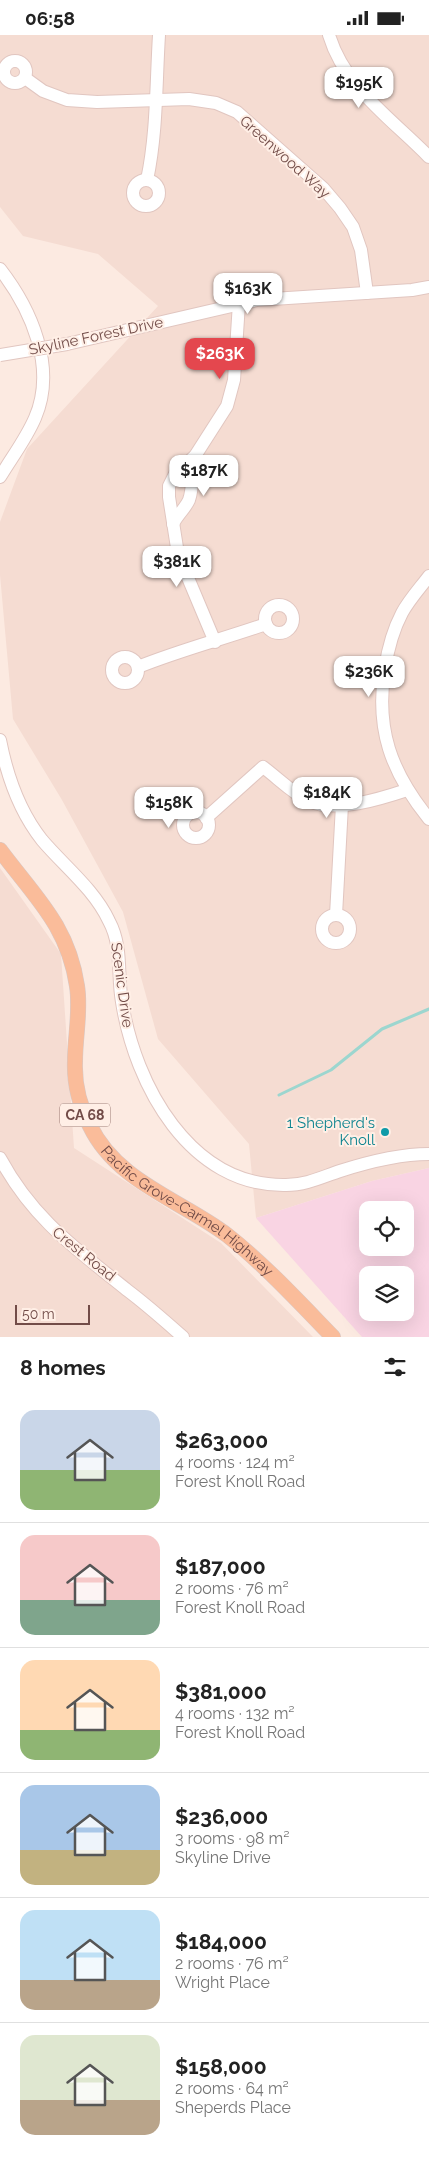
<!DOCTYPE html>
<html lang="en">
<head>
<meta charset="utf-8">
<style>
	:root { --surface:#fff; --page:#f2f2f2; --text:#222; --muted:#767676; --line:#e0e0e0; --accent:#e4474e }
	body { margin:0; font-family:Raleway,sans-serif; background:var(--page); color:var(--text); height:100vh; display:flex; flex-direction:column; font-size:19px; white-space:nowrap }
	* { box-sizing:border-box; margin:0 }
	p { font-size:16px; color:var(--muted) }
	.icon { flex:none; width:28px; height:28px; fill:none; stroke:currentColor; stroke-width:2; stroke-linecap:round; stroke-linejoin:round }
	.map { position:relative; height:1302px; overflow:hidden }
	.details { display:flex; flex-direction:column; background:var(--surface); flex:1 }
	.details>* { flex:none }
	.controls { position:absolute; left:359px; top:1166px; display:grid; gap:10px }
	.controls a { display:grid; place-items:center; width:55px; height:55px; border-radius:10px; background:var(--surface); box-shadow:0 5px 20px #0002; font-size:25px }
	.scale { position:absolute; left:15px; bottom:12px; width:75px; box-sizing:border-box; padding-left:5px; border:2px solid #724c48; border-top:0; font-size:14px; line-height:18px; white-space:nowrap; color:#724c48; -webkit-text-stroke:4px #ffefe6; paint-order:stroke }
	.price { position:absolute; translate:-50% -42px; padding:0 11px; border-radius:10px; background:#fff; color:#222; font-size:16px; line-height:32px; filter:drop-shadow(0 1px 2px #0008) }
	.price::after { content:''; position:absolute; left:50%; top:30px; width:15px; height:11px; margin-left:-8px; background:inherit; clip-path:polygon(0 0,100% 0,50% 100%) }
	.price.selected { background:var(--accent); color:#fff }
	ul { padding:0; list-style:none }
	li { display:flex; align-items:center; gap:15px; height:125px; padding:0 20px }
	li+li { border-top:1px solid var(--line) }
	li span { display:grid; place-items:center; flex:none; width:140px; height:100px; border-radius:15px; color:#555 }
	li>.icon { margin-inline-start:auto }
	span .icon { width:60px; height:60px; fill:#fffc; stroke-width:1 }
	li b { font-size:21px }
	h2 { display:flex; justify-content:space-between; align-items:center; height:60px; padding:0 20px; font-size:21px }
	.status { display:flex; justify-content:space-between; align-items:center; height:35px; padding:0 25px; background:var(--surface); direction:ltr }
	.status svg { height:14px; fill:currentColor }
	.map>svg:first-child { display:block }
</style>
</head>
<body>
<div class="status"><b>06:58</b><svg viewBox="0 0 49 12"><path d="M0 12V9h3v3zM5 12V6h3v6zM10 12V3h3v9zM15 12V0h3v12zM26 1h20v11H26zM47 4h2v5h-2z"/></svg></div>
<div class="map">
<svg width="429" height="1302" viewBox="0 0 429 1302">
	<rect width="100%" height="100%" fill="#fceae1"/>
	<!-- residential -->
	<g fill="#f5dcd2">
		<polygon points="0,0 429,0 429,1133 372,1146 256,1183 249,1109 158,1004 123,877 62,765 13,684 0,540 0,487 27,414 158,271 98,219 23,201 0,172"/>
		<polygon points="0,833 61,919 74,1113 221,1208 313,1302 0,1302"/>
	</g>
	<!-- medical -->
	<path fill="#f9d4e3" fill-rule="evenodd" d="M429,1133V1302H362L256,1183L372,1146ZM368,1175H405V1212H368ZM368,1240H405V1278H368Z"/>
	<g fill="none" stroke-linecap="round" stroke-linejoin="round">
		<!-- stream -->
		<polyline stroke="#9cd6cf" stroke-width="3" points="279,1060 331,1035 382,994 429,974"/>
		<!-- minor casing -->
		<g stroke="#e1c6c0" stroke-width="14">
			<g id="minor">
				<path d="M329,0C345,53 392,84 429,122"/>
				<circle cx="15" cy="37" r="11"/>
				<polyline points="25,43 43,56 67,65 97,67 189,64 216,68 237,77 323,153 340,173 353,192 361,215 367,258"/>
				<circle cx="146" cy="158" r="13"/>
				<path d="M147,145C157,98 156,48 159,0"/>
				<path d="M0,234C31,274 57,332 35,383C26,404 12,422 0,442"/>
				<polyline points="67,309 257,265 412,255 429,252"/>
				<path d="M173,489C177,480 185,474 189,465C194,451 191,436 195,421"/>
				<path d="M429,541C420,553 409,565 402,578C393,595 388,614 385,633C375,694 391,737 429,784"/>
				<circle cx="279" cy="584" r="14"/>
				<polyline points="215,607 178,519 169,462 169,451 175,439 195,421 227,371 234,345 239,268"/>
				<circle cx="125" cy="635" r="13"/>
				<path d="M138,632C180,615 223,604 266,589"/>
				<path d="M0,705C7,741 19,776 42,805C64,831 94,854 109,886C123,912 117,940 122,967C135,1050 190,1152 286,1150C306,1150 322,1142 340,1136C368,1127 400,1119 429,1119"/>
				<circle cx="196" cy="790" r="13"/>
				<path d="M206,783L263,732C278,743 292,758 309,766C336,778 380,764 407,755"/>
				<circle cx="336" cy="894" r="14"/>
				<polyline points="336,880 342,770"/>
				<path d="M0,1123C33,1184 75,1213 127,1255C147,1270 165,1286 183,1302"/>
			</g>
		</g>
		<!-- major casing -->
		<g stroke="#d5c9c8" stroke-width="16">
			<g id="major">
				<path id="s1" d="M0,815C34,861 68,890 77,951C81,976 75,1001 75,1026C74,1048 80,1072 90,1091C117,1147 181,1165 227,1200C265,1230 299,1267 333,1302"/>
			</g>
		</g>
		<!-- minor -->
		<use href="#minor" stroke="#fff" stroke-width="12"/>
		<!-- major -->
		<use href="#major" stroke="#fabc9a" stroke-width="15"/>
		<!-- minor-bridge casing -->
		<g stroke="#e1c6c0" stroke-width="14" stroke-linecap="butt">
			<polyline id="minor-bridge" points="0,320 67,309"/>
		</g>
		<!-- minor-bridge -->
		<use href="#minor-bridge" stroke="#fff" stroke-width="12"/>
	</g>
	<!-- markers -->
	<circle fill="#0f9aa8" stroke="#ffefe6" stroke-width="2" cx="385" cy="1097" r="5"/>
	<g text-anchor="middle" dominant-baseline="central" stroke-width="4" stroke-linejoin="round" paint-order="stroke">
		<!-- shield labels -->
		<rect fill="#ffefe6" stroke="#9c7d77" stroke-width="1" x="60" y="1068.5" width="50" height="23" rx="4"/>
		<g font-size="14" font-weight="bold" fill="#724c48">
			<text x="85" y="1080">CA 68</text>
		</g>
		<!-- street labels -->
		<g font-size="15" fill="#724c48" stroke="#ffefe6">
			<text transform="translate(285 122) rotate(42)">Greenwood Way</text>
			<text transform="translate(96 301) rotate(-12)">Skyline Forest Drive</text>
			<text transform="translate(122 950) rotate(82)">Scenic Drive</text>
			<text stroke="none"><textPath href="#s1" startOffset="432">Pacific Grove-Carmel Highway</textPath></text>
			<text transform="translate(84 1219) rotate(39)">Crest Road</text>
		</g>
		<!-- culture labels -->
		<g font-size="15" fill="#0d838f" stroke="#ffefe6" text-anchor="end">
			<text x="375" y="1088">1 Shepherd's<tspan x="375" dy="17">Knoll</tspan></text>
		</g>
	</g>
</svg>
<div class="controls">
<a><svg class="icon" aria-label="locate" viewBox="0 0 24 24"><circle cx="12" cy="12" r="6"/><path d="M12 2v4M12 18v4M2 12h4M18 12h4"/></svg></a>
<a><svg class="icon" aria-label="layers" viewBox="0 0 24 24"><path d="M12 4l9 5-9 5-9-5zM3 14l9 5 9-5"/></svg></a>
</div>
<div class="scale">50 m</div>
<b class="price" style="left:359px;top:74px">$195K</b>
<b class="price" style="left:248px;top:280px">$163K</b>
<b class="price selected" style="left:220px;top:345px">$263K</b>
<b class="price" style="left:204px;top:462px">$187K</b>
<b class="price" style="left:177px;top:553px">$381K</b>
<b class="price" style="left:369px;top:663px">$236K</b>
<b class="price" style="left:327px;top:784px">$184K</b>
<b class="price" style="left:169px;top:794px">$158K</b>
</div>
<section class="details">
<h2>8 homes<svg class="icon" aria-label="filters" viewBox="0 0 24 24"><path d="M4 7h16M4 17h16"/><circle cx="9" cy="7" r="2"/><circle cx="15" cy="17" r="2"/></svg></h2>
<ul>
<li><span style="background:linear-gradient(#c9d6e8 60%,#8fb573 0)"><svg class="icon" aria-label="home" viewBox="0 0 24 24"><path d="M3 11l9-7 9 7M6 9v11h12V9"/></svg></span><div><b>$263,000</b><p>4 rooms · 124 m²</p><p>Forest Knoll Road</p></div></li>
<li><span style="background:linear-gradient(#f6c9c9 65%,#7fa58c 0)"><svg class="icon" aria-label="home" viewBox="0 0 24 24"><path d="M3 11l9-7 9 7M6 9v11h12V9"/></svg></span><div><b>$187,000</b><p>2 rooms · 76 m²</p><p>Forest Knoll Road</p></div></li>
<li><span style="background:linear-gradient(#ffd9b3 70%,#8fb573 0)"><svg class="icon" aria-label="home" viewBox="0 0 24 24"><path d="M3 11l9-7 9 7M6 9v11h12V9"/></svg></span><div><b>$381,000</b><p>4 rooms · 132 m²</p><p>Forest Knoll Road</p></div></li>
<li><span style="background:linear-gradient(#a9c7e8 65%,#c2b280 0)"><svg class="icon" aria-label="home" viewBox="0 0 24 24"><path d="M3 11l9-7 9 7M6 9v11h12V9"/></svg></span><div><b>$236,000</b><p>3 rooms · 98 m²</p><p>Skyline Drive</p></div></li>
<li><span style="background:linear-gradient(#bfe0f5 70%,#b9a48a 0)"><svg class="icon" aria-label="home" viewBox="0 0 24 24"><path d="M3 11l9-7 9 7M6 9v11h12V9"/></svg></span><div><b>$184,000</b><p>2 rooms · 76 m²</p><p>Wright Place</p></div></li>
<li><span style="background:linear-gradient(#dfe7d0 65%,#b9a48a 0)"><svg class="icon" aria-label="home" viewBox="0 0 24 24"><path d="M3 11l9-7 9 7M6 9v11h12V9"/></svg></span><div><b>$158,000</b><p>2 rooms · 64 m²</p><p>Sheperds Place</p></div></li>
</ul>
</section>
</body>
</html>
